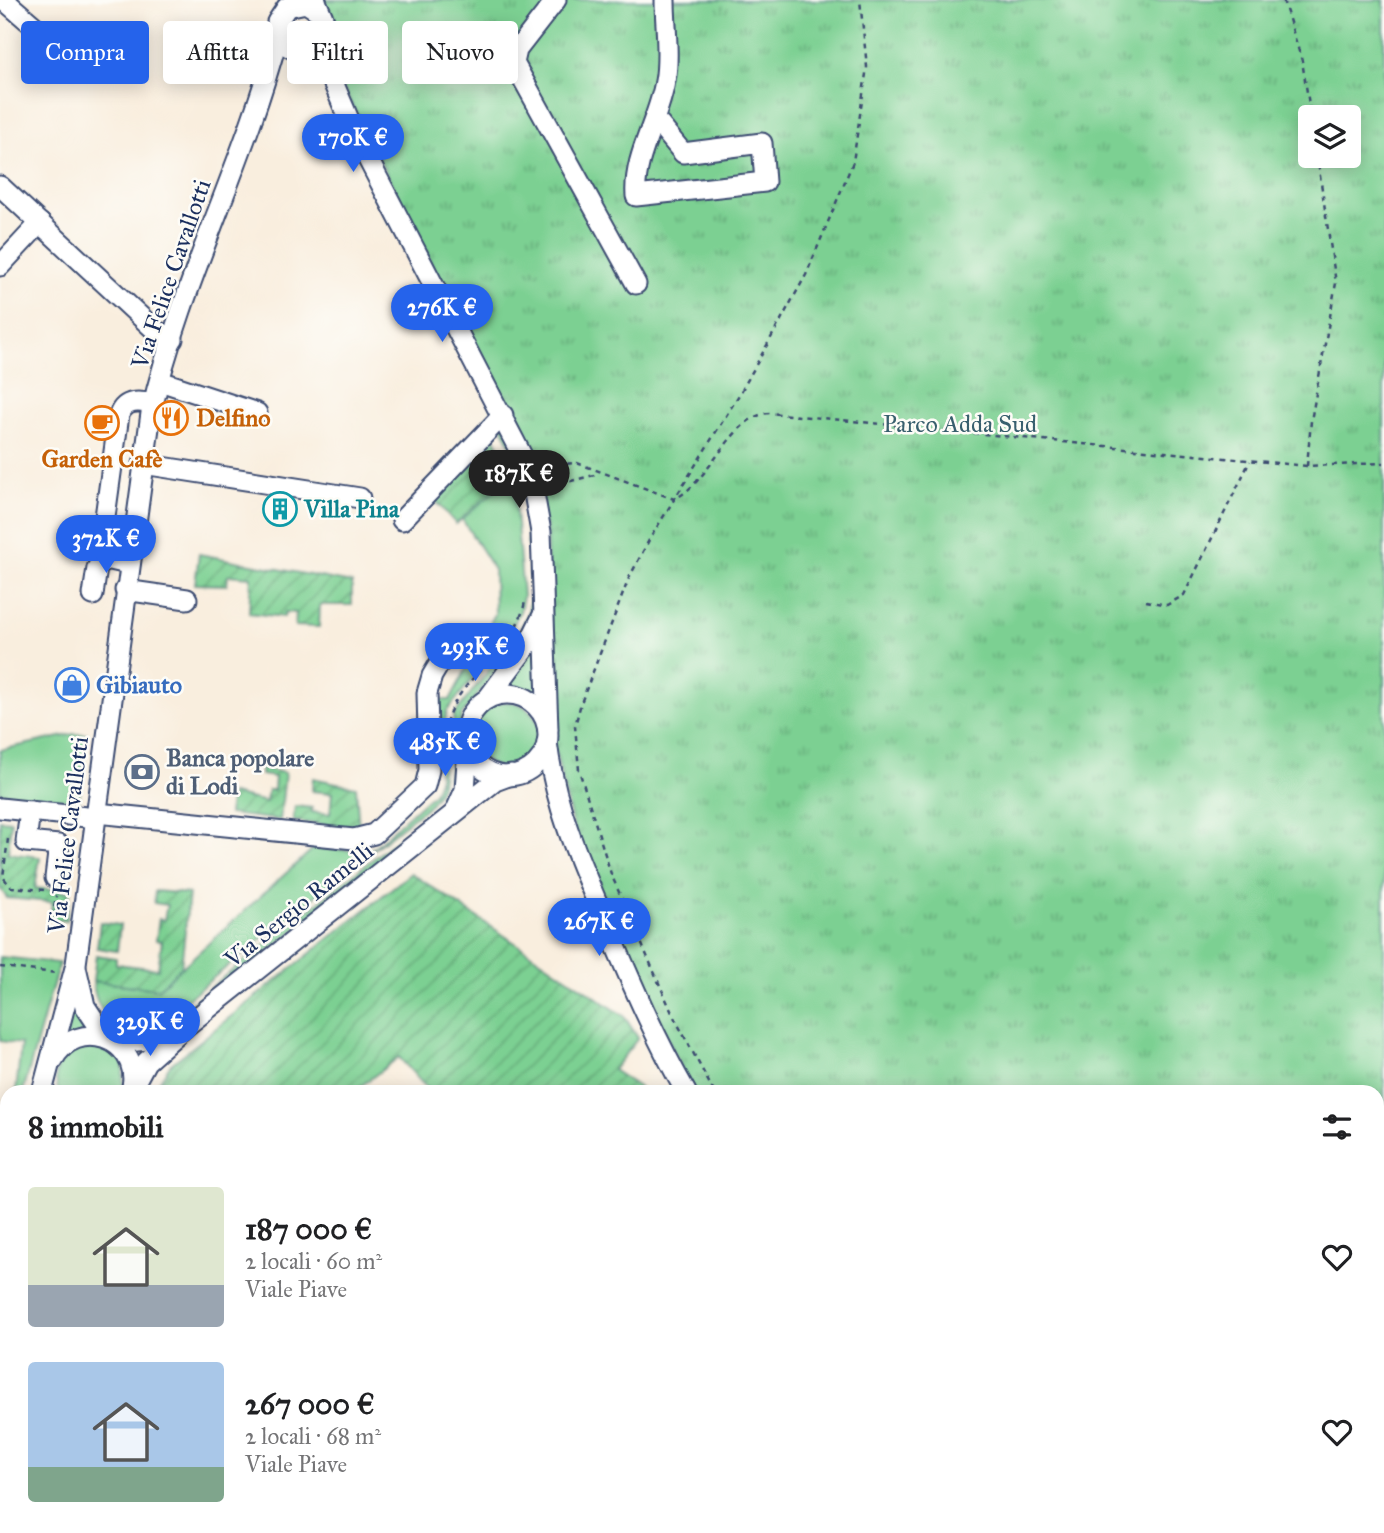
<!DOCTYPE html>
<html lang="it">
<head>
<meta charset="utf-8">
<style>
	:root { --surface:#fff; --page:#f6f6f6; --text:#202124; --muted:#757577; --accent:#2563eb }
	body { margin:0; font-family:"IM FELL Great Primer",serif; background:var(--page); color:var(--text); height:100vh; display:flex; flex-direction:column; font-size:26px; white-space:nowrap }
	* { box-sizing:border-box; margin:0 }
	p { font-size:23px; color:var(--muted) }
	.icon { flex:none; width:38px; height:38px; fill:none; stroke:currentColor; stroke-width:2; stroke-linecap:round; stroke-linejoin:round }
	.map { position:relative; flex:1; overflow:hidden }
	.details { position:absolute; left:0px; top:1085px; width:1384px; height:448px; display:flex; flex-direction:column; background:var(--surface); border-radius:21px 21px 0 0; box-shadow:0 4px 18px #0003 }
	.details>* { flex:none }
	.hud { position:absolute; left:21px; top:21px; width:700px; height:63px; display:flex; gap:14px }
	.fabs { position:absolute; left:1298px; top:105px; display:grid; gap:14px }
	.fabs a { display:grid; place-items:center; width:63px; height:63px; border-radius:7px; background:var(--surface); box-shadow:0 4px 18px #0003; font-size:35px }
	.price { position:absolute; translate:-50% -60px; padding:0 16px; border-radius:24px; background:var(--accent); color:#fff; font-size:23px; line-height:46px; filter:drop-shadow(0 2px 4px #0008) }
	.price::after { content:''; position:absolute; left:50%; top:42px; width:21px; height:16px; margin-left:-10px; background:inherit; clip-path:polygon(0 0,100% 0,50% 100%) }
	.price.active { background:#222; color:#fff }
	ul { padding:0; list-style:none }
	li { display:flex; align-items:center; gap:21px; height:175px; padding:0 28px }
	li span { display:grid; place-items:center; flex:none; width:196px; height:140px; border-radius:7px; color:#555 }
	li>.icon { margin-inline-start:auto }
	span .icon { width:84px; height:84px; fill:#fffc; stroke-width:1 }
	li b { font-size:30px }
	h2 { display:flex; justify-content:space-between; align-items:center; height:84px; padding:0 28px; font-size:30px }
	.tag { padding:0 24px; border-radius:7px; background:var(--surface); box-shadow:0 4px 18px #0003; font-size:24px; line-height:63px }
	.tag.active { background:var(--accent); color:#fff }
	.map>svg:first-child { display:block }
</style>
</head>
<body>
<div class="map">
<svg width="1384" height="1533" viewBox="0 0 1384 1533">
	<defs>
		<pattern id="park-tufts" width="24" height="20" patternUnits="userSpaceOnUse" patternTransform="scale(1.75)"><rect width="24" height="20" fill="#7cd092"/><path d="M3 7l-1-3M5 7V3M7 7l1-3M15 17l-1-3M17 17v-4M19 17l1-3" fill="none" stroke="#65a97a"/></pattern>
		<pattern id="garden-furrows" width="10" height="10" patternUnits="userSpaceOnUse" patternTransform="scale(1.75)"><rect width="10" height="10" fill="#7cd092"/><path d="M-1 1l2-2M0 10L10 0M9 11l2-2" fill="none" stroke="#65a97a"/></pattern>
		<pattern id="water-rules" width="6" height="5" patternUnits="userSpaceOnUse" patternTransform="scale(1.75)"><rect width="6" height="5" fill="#4bb2ca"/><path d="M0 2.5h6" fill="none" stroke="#3e91a7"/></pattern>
	</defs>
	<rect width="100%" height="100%" fill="#fdfcf7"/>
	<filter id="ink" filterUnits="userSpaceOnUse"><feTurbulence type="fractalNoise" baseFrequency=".0143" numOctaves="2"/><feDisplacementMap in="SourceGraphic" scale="14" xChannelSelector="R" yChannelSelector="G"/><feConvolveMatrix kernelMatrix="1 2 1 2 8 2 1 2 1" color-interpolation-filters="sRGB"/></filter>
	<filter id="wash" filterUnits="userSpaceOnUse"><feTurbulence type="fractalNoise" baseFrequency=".00686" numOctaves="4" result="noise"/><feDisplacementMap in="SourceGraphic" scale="28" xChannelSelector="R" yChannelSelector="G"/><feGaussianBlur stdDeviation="1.57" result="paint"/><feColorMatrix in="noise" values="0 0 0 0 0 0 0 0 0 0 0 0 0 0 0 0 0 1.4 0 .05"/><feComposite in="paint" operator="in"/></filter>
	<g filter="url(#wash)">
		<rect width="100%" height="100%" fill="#f9eede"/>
		<!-- grass -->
		<g fill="#7cd092" stroke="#4c8078" stroke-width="2">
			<path d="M513,475L523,596L520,612L510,631L447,711L444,725L442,781L438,793L429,805L167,1015C133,1034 96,1026 93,981L158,989L314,848L359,851L373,848L434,793L439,780L437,700H450L495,614L494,570L462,519Z"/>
			<polygon points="524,489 532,509 536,602 521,639 461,716 456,780 448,779 454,715 520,630 528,613 531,593"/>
			<polygon points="538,632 543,706 523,692 499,690"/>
			<circle cx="507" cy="735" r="33"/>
			<polygon points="74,734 87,734 79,801 0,793 0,750"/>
			<polygon points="448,786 455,787 442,813 172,1028 161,1027 438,807"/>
			<polygon points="0,957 59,963 23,1092 16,1092 21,1044 0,1041"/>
			<polygon points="73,1003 93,1030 65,1040"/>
			<path d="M81,1043L106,1045L123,1062V1092H59C50,1067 63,1057 81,1043Z"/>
			<polygon points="7,1198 7,1234 0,1243 0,1208"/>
			<polygon points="246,1526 297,1526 301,1533 250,1533"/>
		</g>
		<!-- park -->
		<g fill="url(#park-tufts)" stroke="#4c8078" stroke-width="2" fill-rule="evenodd">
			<path d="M321,0H1384V1533H1059L1053,1526H1377V1092H692L575,835L554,745L546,527L425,250L336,74ZM1311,117H1349V156H1311Z"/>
			<polygon points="426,1526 479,1526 466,1533 430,1533"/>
		</g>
		<!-- garden -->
		<g fill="url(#garden-furrows)" stroke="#4c8078" stroke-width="2">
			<polygon points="493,434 513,475 456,524 434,499"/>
			<polygon points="199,554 352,583 352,605 320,605 319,627 295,626 296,613 285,612 284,617 249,613 251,577 228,575 227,585 195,584"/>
			<polygon points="261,768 285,773 280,820 228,814 231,794 266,802 268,790 274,790 275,777 261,775"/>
			<polygon points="313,778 356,787 359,829 293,821 295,806 312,808 312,812 330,814 332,793 312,791"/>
			<polygon points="0,820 11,821 8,853 40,857 35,888 70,892 66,921 50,919 52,902 7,898 0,888"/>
			<polygon points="411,873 624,1016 638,1038 613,1070 646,1092 430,1092 399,1057 353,1092 152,1092 170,1065"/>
			<polygon points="155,891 189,894 181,967 158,989 93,981 96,955 116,958 116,964 158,969 162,941 156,940 159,919 164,920 167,905 154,903"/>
			<polygon points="100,922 120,925 117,951 97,948"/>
			<polygon points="400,1526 426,1526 430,1533 404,1533"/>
		</g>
		<!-- water -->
		<polygon fill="url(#water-rules)" stroke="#337094" stroke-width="2" points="1169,1526 1226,1526 1231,1533 1175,1533"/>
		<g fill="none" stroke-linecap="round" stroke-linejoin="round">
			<!-- stream -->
			<polyline stroke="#4bb2ca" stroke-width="4.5" points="1022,1526 1027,1533"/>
		</g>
	</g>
	<g filter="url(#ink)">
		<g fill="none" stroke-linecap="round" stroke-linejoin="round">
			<!-- minor casing -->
			<g stroke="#3c4c71" stroke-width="23">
				<g id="minor">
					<polyline points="4,0 84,69"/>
					<path d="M316,0C318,9 325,17 325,27C326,54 294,57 280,40L277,22L287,7L306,3L321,13"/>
					<polyline points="556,0 517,50 514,63 636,284"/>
					<polyline points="322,39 330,75 356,136 530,471 541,532 548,729"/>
					<path d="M652,125H660L683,153L762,143L765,182L636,196C633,156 659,120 665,81C670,56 665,26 665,0"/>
					<polyline points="0,186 156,331 173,339"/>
					<polyline points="0,266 40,223"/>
					<polyline points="160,381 257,413"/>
					<polyline points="143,464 360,498"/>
					<polyline points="402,520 503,415"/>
					<path d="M128,564L106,559L101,546L119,415C125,399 139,401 154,404"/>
					<polyline points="125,590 187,599"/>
					<polyline points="93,595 97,568 105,558"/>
					<circle cx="507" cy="735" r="41"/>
					<polyline points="488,698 529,643 543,615"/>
					<path d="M547,742C555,809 582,867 608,928C632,984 656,1040 686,1092"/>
					<polyline points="0,808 96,818"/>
					<polyline points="456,810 465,790 468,747"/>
					<polyline points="30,811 26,842 59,845 55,878"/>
					<polyline points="97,813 354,839 374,834 425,786 429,770 427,693 432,676 447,651"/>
					<polyline points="76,967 85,1006 107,1039"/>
					<polyline points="116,1043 148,1040 173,1033"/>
					<path d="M53,1060C76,1016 141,1038 132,1087"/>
					<polyline points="131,1090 146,1062 185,1027 495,781 511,775"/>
					<path d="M42,1092L76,964L151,413C181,283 244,164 278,36"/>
					<polyline points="0,1186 7,1173"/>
					<polyline points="0,1276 7,1268"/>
					<polyline points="0,1467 7,1463"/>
					<polyline points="149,1526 153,1533"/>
					<polyline points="333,1526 337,1533"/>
					<polyline points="587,1526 589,1533"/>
					<polyline points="1044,1526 1050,1533"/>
				</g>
			</g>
			<!-- path -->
			<g stroke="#3c4c71" stroke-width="2.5" stroke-dasharray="5 5" stroke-linecap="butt">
				<polyline points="1283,0 1302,61 1311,117"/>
				<path d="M547,465L577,463L674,499C709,484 732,414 770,413L1307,466L1384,463"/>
				<polyline points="547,465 556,476 567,482 598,474"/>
				<polyline points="1307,466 1311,421 1336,283 1317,156"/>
				<polyline points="1146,601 1167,605 1184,595 1250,461"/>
				<path d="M446,723C459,675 517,650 525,601"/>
				<polyline points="8,839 3,877 11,887 44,890"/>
				<polyline points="53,917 56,896"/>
				<polyline points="0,967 56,973"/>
				<polyline points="714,1092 673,1015 611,874 579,770 575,726 581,703 629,578 649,540 742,390 806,275 853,162 867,67 860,0"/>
				<polyline points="0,1156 7,1141"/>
				<polyline points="430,1526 433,1533"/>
				<polyline points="1075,1526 1082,1533"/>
				<polyline points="456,1533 469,1526"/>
			</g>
			<!-- minor -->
			<use href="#minor" stroke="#fff" stroke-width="19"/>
		</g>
	</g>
	<!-- icons -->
	<defs>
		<g id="restaurant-ring" transform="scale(1.75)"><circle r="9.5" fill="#fdfcf7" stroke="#e8710a" stroke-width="1.5"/><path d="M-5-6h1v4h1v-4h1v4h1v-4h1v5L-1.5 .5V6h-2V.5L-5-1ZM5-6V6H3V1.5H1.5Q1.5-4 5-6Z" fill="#e8710a"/></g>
		<g id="cafe-ring" transform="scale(1.75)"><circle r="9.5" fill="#fdfcf7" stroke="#e8710a" stroke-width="1.5"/><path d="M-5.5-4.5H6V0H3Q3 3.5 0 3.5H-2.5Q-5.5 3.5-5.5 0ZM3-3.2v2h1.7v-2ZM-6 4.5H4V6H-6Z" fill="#e8710a"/></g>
		<g id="building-ring" transform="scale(1.75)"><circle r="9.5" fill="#fdfcf7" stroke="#0f9aa8" stroke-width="1.5"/><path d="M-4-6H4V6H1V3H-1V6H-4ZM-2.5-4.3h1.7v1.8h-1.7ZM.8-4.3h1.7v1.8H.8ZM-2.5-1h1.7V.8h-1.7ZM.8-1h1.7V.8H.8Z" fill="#0f9aa8"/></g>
		<g id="shop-ring" transform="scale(1.75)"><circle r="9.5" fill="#fdfcf7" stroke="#3f7fe0" stroke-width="1.5"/><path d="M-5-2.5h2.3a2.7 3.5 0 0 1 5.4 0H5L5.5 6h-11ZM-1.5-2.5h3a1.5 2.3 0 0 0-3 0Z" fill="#3f7fe0"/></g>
		<g id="bank-ring" transform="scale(1.75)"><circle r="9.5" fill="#fdfcf7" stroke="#5c6f8a" stroke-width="1.5"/><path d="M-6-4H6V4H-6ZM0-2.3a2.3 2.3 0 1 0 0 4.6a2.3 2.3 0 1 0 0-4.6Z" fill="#5c6f8a"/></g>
	</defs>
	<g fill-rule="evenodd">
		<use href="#restaurant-ring" x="171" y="418"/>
		<use href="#cafe-ring" x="102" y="423"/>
		<use href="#building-ring" x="280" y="509"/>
		<use href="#shop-ring" x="72" y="685"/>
		<use href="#bank-ring" x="142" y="772"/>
	</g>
	<g text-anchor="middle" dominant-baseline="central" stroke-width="5" stroke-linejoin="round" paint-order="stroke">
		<!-- street labels -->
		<g font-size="24" fill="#1b2f5e" stroke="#fdfcf7">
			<text transform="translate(171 274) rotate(-71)">Via Felice Cavallotti</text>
			<text transform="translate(68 835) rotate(-83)">Via Felice Cavallotti</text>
			<text transform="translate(299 905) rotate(-39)">Via Sergio Ramelli</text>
		</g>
		<!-- food labels -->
		<g font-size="24" font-weight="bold" fill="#c56008" stroke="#fdfcf7" text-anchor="start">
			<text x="196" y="418">Delfino</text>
			<text x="102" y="459" text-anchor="middle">Garden Cafè</text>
		</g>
		<!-- park labels -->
		<g font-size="24" fill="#385f6e" stroke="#fdfcf7">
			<text x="960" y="424">Parco Adda Sud</text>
		</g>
		<!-- culture labels -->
		<g font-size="24" font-weight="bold" fill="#0d838f" stroke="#fdfcf7" text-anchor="start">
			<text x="304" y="509">Villa Pina</text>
		</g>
		<!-- shop labels -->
		<g font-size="24" font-weight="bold" fill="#366cbe" stroke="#fdfcf7" text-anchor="start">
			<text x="96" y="685">Gibiauto</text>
		</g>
		<!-- service labels -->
		<g font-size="24" font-weight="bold" fill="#4e5e75" stroke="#fdfcf7" text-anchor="start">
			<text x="166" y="758">Banca popolare<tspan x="166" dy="28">di Lodi</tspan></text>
		</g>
	</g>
</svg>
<div class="fabs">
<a><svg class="icon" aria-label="layers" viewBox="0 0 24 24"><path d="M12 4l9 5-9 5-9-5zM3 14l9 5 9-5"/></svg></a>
</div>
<b class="price" style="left:353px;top:174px">170K €</b>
<b class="price" style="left:442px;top:344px">276K €</b>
<b class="price active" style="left:519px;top:510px">187K €</b>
<b class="price" style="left:106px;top:575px">372K €</b>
<b class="price" style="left:475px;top:683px">293K €</b>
<b class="price" style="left:445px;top:778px">485K €</b>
<b class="price" style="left:599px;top:958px">267K €</b>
<b class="price" style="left:150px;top:1058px">329K €</b>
<div class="hud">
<a class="tag active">Compra</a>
<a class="tag">Affitta</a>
<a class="tag">Filtri</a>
<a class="tag">Nuovo</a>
</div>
<section class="details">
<h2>8 immobili<svg class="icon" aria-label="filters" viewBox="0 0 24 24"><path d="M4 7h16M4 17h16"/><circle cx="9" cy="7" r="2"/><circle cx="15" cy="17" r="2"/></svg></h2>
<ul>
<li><span style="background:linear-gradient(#dfe7d0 70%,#9aa5b1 0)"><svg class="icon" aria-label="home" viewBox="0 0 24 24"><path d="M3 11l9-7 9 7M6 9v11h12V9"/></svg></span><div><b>187 000 €</b><p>2 locali · 60 m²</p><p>Viale Piave</p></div><svg class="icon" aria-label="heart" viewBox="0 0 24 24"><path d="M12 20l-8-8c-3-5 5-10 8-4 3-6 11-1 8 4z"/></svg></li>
<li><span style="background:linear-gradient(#a9c7e8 75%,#7fa58c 0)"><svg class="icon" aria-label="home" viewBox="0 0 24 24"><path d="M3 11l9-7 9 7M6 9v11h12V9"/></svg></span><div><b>267 000 €</b><p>2 locali · 68 m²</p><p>Viale Piave</p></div><svg class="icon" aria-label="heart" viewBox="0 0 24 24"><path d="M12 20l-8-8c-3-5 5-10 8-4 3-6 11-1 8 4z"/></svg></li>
</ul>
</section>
</div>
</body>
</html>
